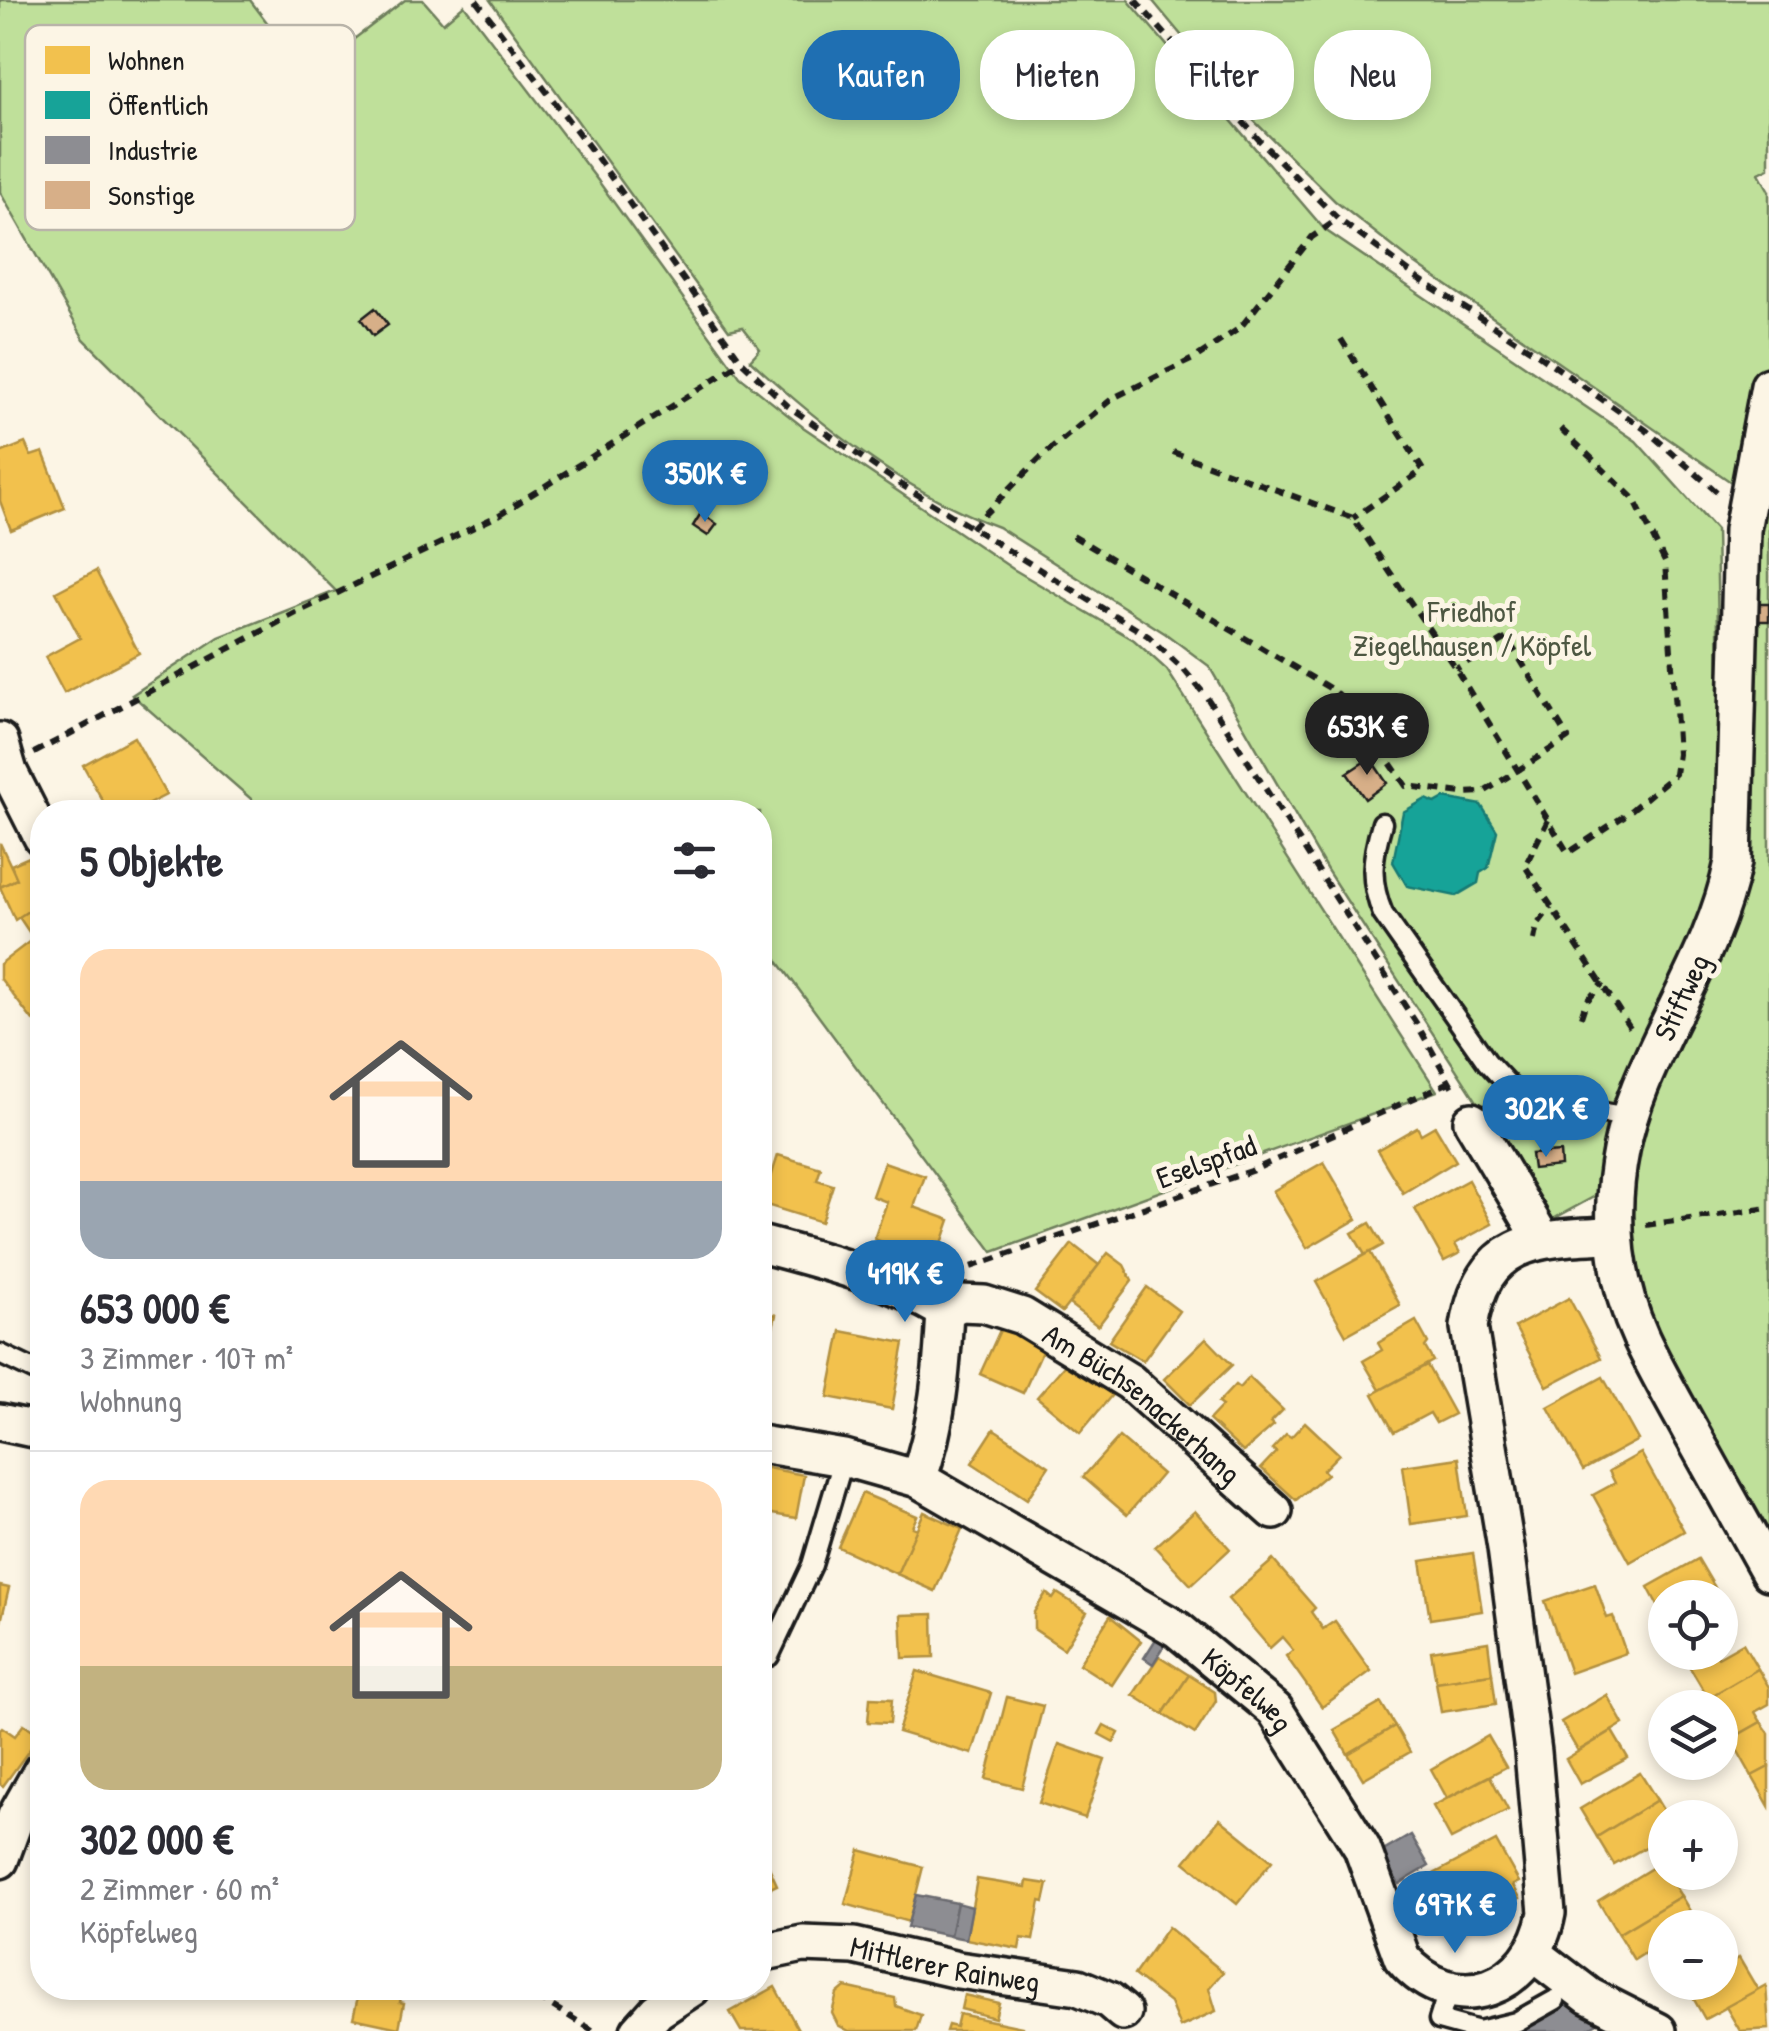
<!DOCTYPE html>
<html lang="de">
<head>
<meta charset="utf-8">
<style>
	:root { --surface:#fff; --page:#f7f7f7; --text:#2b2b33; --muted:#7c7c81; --line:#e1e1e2; --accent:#1f6fb2 }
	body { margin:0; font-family:"Patrick Hand",sans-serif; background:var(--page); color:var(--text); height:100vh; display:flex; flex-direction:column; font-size:38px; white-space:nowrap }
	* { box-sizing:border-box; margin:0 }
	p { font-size:32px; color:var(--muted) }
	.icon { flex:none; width:55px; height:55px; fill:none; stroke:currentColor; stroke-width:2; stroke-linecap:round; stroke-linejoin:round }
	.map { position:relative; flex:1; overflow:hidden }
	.panel { position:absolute; left:30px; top:800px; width:742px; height:1200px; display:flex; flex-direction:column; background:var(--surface); border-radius:40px; box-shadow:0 5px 15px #0003 }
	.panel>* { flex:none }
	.guide { position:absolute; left:802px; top:30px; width:815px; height:90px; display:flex; gap:20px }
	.tools { position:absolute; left:1648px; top:1580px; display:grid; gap:20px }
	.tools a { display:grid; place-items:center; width:90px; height:90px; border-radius:50%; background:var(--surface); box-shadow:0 5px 15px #0003; font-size:50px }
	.price { position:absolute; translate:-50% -85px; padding:0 22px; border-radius:35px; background:var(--accent); color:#fff; font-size:32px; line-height:65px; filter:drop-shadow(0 2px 5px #0008) }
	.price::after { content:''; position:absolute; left:50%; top:60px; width:30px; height:22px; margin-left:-15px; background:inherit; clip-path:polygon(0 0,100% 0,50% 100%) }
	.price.on { background:#222; color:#fff }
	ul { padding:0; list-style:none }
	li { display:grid; align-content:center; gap:20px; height:530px; padding:0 50px }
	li+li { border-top:2px solid var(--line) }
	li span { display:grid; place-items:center; height:310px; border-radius:30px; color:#555 }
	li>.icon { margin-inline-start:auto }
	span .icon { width:180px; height:180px; fill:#fffc; stroke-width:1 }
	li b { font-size:42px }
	h2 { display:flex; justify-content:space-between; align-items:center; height:120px; padding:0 50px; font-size:42px }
	.chip { padding:0 35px; border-radius:40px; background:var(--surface); box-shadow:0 5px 15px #0003; font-size:35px; line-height:90px }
	.chip.on { background:var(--accent); color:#fff }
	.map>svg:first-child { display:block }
</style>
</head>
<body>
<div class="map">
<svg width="1769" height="2031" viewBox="0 0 1769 2031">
	<rect width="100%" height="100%" fill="#fcf5e5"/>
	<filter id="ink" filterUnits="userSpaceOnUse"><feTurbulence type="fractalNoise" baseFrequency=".01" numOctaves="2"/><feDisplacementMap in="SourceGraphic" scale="20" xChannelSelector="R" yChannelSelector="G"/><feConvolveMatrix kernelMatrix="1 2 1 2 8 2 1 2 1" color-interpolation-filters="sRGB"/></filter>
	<g filter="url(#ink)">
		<!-- green -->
		<g fill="#bfe09a" stroke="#6e7e5b" stroke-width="2.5">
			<polygon points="0,0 250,0 307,75 405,0 423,0 443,23 464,5 599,182 740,377 803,427 1013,569 1134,640 1167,670 1437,1091 993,1252 760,937 760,812 266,812 132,695 219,637 336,591 84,339 0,192"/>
			<path d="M490,0H1128L1325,230L1636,441L1716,530L1722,831L1709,900L1606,1123L1599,1194L1553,1219L1327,870L1209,666L1166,634L998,527C906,493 822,426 750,360L760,349L743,327L729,330Z"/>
			<polygon points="1152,0 1769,0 1769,168 1759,173 1769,191 1769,357 1741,489 1410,260 1335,201 1245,112"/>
			<path d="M1769,466V1531C1689,1383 1583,1275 1655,1096C1674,1049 1700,1006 1721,959C1729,941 1734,920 1740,901L1754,532Z"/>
		</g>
		<!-- homes -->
		<g fill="#f2c14e" stroke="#b2903f" stroke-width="2.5">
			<polygon points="25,443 31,456 43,452 65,508 11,530 0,501 0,453"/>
			<polygon points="96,571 139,653 64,693 45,657 80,638 56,592"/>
			<polygon points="134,737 166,795 133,812 109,812 83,765"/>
			<polygon points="0,843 17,879 0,887"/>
			<polygon points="31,856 42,877 42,902 15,920 0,887 17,879 11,865"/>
			<polygon points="42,902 42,922 29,932 19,917"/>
			<polygon points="42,932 42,1014 33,1021 0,978 0,964"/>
			<polygon points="1435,1126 1456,1161 1403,1193 1377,1150 1417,1127 1421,1134"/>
			<polygon points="778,1155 821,1168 817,1180 833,1185 821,1222 763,1204"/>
			<polygon points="884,1162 925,1176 914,1207 950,1220 936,1261 874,1239 887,1202 872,1196"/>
			<polygon points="1324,1162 1357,1219 1307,1248 1273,1191"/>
			<polygon points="1468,1180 1492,1224 1455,1244 1460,1253 1444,1261 1415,1209"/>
			<polygon points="1370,1223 1383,1245 1365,1255 1352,1233"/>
			<polygon points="1072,1244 1099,1265 1062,1312 1035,1292"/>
			<polygon points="1370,1252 1400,1305 1346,1335 1316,1282"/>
			<polygon points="1108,1253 1124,1265 1132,1281 1098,1326 1069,1304"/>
			<polygon points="1147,1287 1179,1311 1143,1361 1109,1341"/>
			<polygon points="1569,1298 1601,1358 1547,1386 1515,1327"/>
			<polygon points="760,1311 776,1315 770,1339 760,1338"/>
			<polygon points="1416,1321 1428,1343 1425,1347 1433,1361 1380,1390 1363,1361 1382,1350 1378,1343"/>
			<polygon points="1001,1328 1044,1347 1023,1393 980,1374"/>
			<polygon points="841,1331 904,1343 892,1409 828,1397"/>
			<polygon points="1206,1338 1232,1365 1190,1405 1164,1379"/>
			<polygon points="1070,1359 1112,1395 1080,1433 1037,1397"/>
			<polygon points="1427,1365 1454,1414 1436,1423 1430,1413 1394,1432 1373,1394"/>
			<polygon points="1249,1377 1283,1410 1271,1422 1274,1425 1243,1452 1209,1420 1222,1406 1218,1403 1235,1385 1239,1388"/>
			<polygon points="1603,1377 1638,1440 1583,1470 1548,1407"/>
			<polygon points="1305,1422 1339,1454 1323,1470 1327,1474 1296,1500 1261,1468 1276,1452 1272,1449 1286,1434 1291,1437"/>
			<polygon points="994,1429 1049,1466 1027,1499 972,1463"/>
			<polygon points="1119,1437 1162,1474 1127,1515 1083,1477"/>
			<polygon points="1641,1453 1684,1531 1630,1562 1593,1495 1615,1483 1609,1471"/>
			<polygon points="1459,1458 1467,1516 1411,1524 1403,1466"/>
			<polygon points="42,1463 42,1493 35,1491"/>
			<polygon points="762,1467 804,1475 796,1518 760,1512"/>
			<polygon points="862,1493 917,1516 912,1527 917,1529 897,1574 838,1547"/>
			<polygon points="1195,1511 1230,1549 1191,1585 1155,1547"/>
			<polygon points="924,1512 962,1529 935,1591 897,1574"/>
			<polygon points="1473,1553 1482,1611 1430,1619 1421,1561"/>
			<polygon points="1698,1559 1714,1586 1694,1598 1665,1598 1663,1615 1648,1587"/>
			<polygon points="1273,1560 1315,1608 1311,1612 1323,1629 1335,1621 1371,1671 1322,1707 1286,1656 1293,1650 1282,1637 1270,1648 1228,1599"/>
			<polygon points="1595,1584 1607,1618 1613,1616 1626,1653 1570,1673 1545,1601"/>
			<polygon points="0,1586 9,1588 0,1626"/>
			<polygon points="1714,1586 1729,1614 1720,1619 1720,1598 1694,1598"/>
			<polygon points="1046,1593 1053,1599 1057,1593 1087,1612 1064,1649 1034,1629 1034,1612"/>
			<polygon points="933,1614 934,1657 903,1658 901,1615"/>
			<polygon points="1110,1616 1141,1641 1112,1685 1079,1664"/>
			<polygon points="1488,1642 1492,1674 1436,1682 1431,1651"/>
			<polygon points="1743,1643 1758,1669 1708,1698 1686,1661 1700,1652 1716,1652 1718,1657"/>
			<polygon points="1159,1656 1189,1675 1163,1714 1133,1695"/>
			<polygon points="1758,1669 1769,1687 1769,1704 1755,1712 1761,1722 1731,1739 1720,1720 1720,1708 1713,1708 1708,1698"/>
			<polygon points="917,1671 991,1693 972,1754 898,1732"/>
			<polygon points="1492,1674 1496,1704 1441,1712 1436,1682"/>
			<polygon points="1189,1675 1215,1692 1216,1701 1195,1734 1163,1714"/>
			<polygon points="1607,1695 1623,1724 1578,1751 1561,1722"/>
			<polygon points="1007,1697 1043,1706 1022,1788 986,1779"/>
			<polygon points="870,1698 892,1699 890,1723 868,1722"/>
			<polygon points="1381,1703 1395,1726 1348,1754 1334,1730"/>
			<polygon points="1761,1722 1769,1733 1769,1767 1752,1776 1731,1739"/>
			<polygon points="24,1724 40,1735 3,1786 0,1784 0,1729 2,1727 15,1736"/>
			<polygon points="1104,1725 1119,1733 1114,1742 1099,1734"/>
			<polygon points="1395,1726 1410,1752 1363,1779 1348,1754"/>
			<polygon points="1612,1731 1628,1758 1580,1784 1566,1759"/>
			<polygon points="1488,1736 1506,1767 1447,1798 1431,1769"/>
			<polygon points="1059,1744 1105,1760 1085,1818 1039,1803"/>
			<polygon points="1769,1767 1769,1806 1752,1776"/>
			<polygon points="1640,1773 1657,1800 1597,1837 1580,1809"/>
			<polygon points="1490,1776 1508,1810 1451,1839 1433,1806"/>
			<polygon points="1657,1800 1668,1818 1665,1818 1665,1836 1614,1865 1597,1837"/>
			<polygon points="1220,1819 1272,1861 1237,1904 1185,1862"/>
			<polygon points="1496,1841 1519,1882 1513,1885 1520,1898 1457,1931 1428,1877"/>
			<polygon points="760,1847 777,1885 760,1893"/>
			<polygon points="860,1850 923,1867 909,1922 845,1904"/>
			<polygon points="1660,1863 1681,1896 1618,1934 1598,1901"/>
			<polygon points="42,1870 42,1911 34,1901"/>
			<polygon points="977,1879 1026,1887 1027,1881 1048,1884 1044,1902 1040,1901 1033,1940 1021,1938 1019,1949 966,1939"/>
			<polygon points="1681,1896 1700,1928 1665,1928 1665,1957 1660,1960 1653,1948 1634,1960 1618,1934"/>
			<polygon points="1168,1927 1223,1972 1209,1988 1216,2011 1180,2027 1170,2003 1134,1975"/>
			<polygon points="1726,1947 1734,1961 1720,1968 1720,1948"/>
			<polygon points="1739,1958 1758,1990 1705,2019 1687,1987 1695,1982 1720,1982 1720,1968"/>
			<polygon points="1766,1985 1769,2029 1740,2031 1726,2007"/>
			<polygon points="775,1987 799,2031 741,2031 730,2012"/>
			<polygon points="845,1987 895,1998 896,2006 921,2015 916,2031 849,2031 838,2025 832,2013 837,1994"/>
			<polygon points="360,1988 403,1988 400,2002 404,2003 399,2028 353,2018"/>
			<polygon points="964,1995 999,2003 995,2018 961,2009"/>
			<polygon points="959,2014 1022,2027 1022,2031 946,2031 948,2025 956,2027"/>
		</g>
		<!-- public -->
		<polygon fill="#17a398" stroke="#187a73" stroke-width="2.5" points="1444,798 1481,805 1497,831 1488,868 1480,873 1478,883 1456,896 1407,886 1393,862 1403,812 1426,799 1435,803"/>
		<!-- industry -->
		<g fill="#8d8d92" stroke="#6b6b6f" stroke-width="2.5">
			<polygon points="1156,1639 1165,1645 1153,1664 1144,1658"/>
			<polygon points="1411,1835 1429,1866 1399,1884 1380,1853"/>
			<polygon points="916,1895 957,1903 950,1936 907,1927"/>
			<polygon points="957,1903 972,1907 966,1939 950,1936"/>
			<polygon points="1575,1999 1607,2017 1584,2031 1521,2031"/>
		</g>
		<!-- building -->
		<g fill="#d7af88" stroke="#1c1c1c" stroke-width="2.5">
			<polygon points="375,308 388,325 373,336 361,319"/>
			<polygon points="701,513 717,524 708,536 693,526"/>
			<rect x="1759" y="604" width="10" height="17"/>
			<polygon points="1370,758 1387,783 1365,799 1347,773"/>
			<polygon points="1560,1152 1561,1166 1533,1169 1531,1154"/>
		</g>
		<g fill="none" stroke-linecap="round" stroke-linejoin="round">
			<!-- lane casing -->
			<g stroke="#1c1c1c" stroke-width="25">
				<g id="lane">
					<path d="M1382,823C1372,857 1369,881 1383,914L1487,1062L1515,1092L1541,1103L1629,1117"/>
					<polyline points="0,1354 42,1374"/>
					<polyline points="769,1656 812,1565 844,1458"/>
					<polyline points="1449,1988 1439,2020 1479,2031 1516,2022 1555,2000"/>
				</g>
			</g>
			<!-- street casing -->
			<g stroke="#1c1c1c" stroke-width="42">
				<g id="street">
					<path d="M1769,386L1742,530L1733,862C1717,942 1670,1012 1640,1087C1608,1167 1604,1258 1641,1338C1656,1370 1674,1401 1691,1432C1717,1478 1743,1525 1769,1572"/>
					<polyline points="0,741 9,772 42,837"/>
					<polyline points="1472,1121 1542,1239"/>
					<path d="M760,1244C825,1261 887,1277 945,1311"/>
					<path id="s1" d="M945,1311L960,1303L984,1304L1022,1316L1130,1382L1274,1511"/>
					<polyline points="0,1422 42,1431"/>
					<path id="s2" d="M760,1444L844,1458L918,1479L1177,1629L1275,1710L1362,1848L1402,1958C1455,2020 1533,1989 1547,1913L1533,1752L1506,1548L1469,1327C1483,1237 1538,1238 1614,1235"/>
					<path d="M918,1479C938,1425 942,1368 945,1311"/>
					<polyline points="0,1860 16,1816 42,1770"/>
					<path id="s3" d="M760,1953L803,1944L854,1946L958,1970L1078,1987L1109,2000L1123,2012"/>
					<polyline points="1534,1954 1589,1996 1658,2031"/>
					<polyline points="639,2031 657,2011 692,1988"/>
				</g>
			</g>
			<!-- path -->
			<g stroke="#1c1c1c" stroke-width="6" stroke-dasharray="10 8" stroke-linecap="butt">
				<polyline points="476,0 596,156 742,362 788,406 897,482 1148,636 1184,670 1206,696 1418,1026 1456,1093"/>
				<polyline points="1135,0 1261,142 1338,219 1419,279 1533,351 1646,430 1717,492"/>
				<polyline points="1341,339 1423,470 1353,518"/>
				<polyline points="1173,452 1353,518 1456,669 1568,853 1624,816 1675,774 1678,754 1665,562 1634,499 1558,426"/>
				<polyline points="971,528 1040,458 1113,398 1195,358 1240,328 1312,237 1338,219"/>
				<polyline points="1073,536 1336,692 1354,710 1406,786 1462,793 1484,792 1568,738 1507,638 1456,669"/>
				<polyline points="34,753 296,613 499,515 742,362"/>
				<polyline points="1548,820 1525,866 1631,1029"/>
				<polyline points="1534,940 1537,925 1551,907"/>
				<polyline points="1581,1017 1586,1002 1603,983"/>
				<polyline points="1646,1225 1769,1208"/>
				<polyline points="971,1267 1251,1171 1450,1082"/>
				<polyline points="522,1988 594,2031"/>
			</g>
			<!-- lane -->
			<use href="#lane" stroke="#fcf5e5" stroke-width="18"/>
			<!-- street -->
			<use href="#street" stroke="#fcf5e5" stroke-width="35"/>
		</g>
	</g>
	<g text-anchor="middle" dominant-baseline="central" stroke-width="10" stroke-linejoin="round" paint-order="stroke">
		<!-- park labels -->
		<g font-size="30" fill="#4d5742" stroke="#fcf5e5">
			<text x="1472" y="611">Friedhof<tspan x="1472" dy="34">Ziegelhausen / Köpfel</tspan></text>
		</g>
		<!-- street labels -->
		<g font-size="30" fill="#1c1c1c" stroke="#fcf5e5">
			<text transform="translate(1681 997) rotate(-65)">Stiftweg</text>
			<text transform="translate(1206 1161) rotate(-20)">Eselspfad</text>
			<text stroke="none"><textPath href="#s1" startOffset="230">Am Büchsenackerhang</textPath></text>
			<text stroke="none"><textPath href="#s2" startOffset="555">Köpfelweg</textPath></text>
			<text stroke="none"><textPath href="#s3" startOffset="188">Mittlerer Rainweg</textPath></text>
		</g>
	</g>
	<!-- legend -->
	<rect x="25" y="25" width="330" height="205" rx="15" fill="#fcf5e5" stroke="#b9b4a9" stroke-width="2.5"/>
	<rect x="45" y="46" width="45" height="28" fill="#f2c14e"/>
	<rect x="45" y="91" width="45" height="28" fill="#17a398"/>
	<rect x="45" y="136" width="45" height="28" fill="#8d8d92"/>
	<rect x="45" y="181" width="45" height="28" fill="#d7af88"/>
	<g font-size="28" fill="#1c1c1c">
		<text x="108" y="70">Wohnen</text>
		<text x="108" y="115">Öffentlich</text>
		<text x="108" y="160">Industrie</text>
		<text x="108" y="205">Sonstige</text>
	</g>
</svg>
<div class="tools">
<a><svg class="icon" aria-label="locate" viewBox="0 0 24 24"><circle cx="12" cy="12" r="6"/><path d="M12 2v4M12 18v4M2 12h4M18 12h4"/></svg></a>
<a><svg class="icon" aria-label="layers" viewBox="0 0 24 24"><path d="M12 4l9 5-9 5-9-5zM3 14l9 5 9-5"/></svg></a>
<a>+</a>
<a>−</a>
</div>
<b class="price" style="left:705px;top:525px">350K €</b>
<b class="price on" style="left:1367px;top:778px">653K €</b>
<b class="price" style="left:1546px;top:1160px">302K €</b>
<b class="price" style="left:905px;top:1325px">419K €</b>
<b class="price" style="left:1455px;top:1956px">697K €</b>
<div class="guide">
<a class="chip on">Kaufen</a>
<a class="chip">Mieten</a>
<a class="chip">Filter</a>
<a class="chip">Neu</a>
</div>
<section class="panel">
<h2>5 Objekte<svg class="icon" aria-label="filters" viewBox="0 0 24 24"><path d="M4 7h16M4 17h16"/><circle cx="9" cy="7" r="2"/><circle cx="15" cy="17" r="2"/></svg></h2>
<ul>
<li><span style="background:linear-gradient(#ffd9b3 75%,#9aa5b1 0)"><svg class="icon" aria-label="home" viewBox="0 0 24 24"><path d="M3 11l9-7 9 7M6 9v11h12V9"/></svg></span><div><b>653 000 €</b><p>3 Zimmer · 107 m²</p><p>Wohnung</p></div></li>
<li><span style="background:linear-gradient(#ffd9b3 60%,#c2b280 0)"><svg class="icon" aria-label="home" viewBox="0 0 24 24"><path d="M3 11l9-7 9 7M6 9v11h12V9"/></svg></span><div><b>302 000 €</b><p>2 Zimmer · 60 m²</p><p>Köpfelweg</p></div></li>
</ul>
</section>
</div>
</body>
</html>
